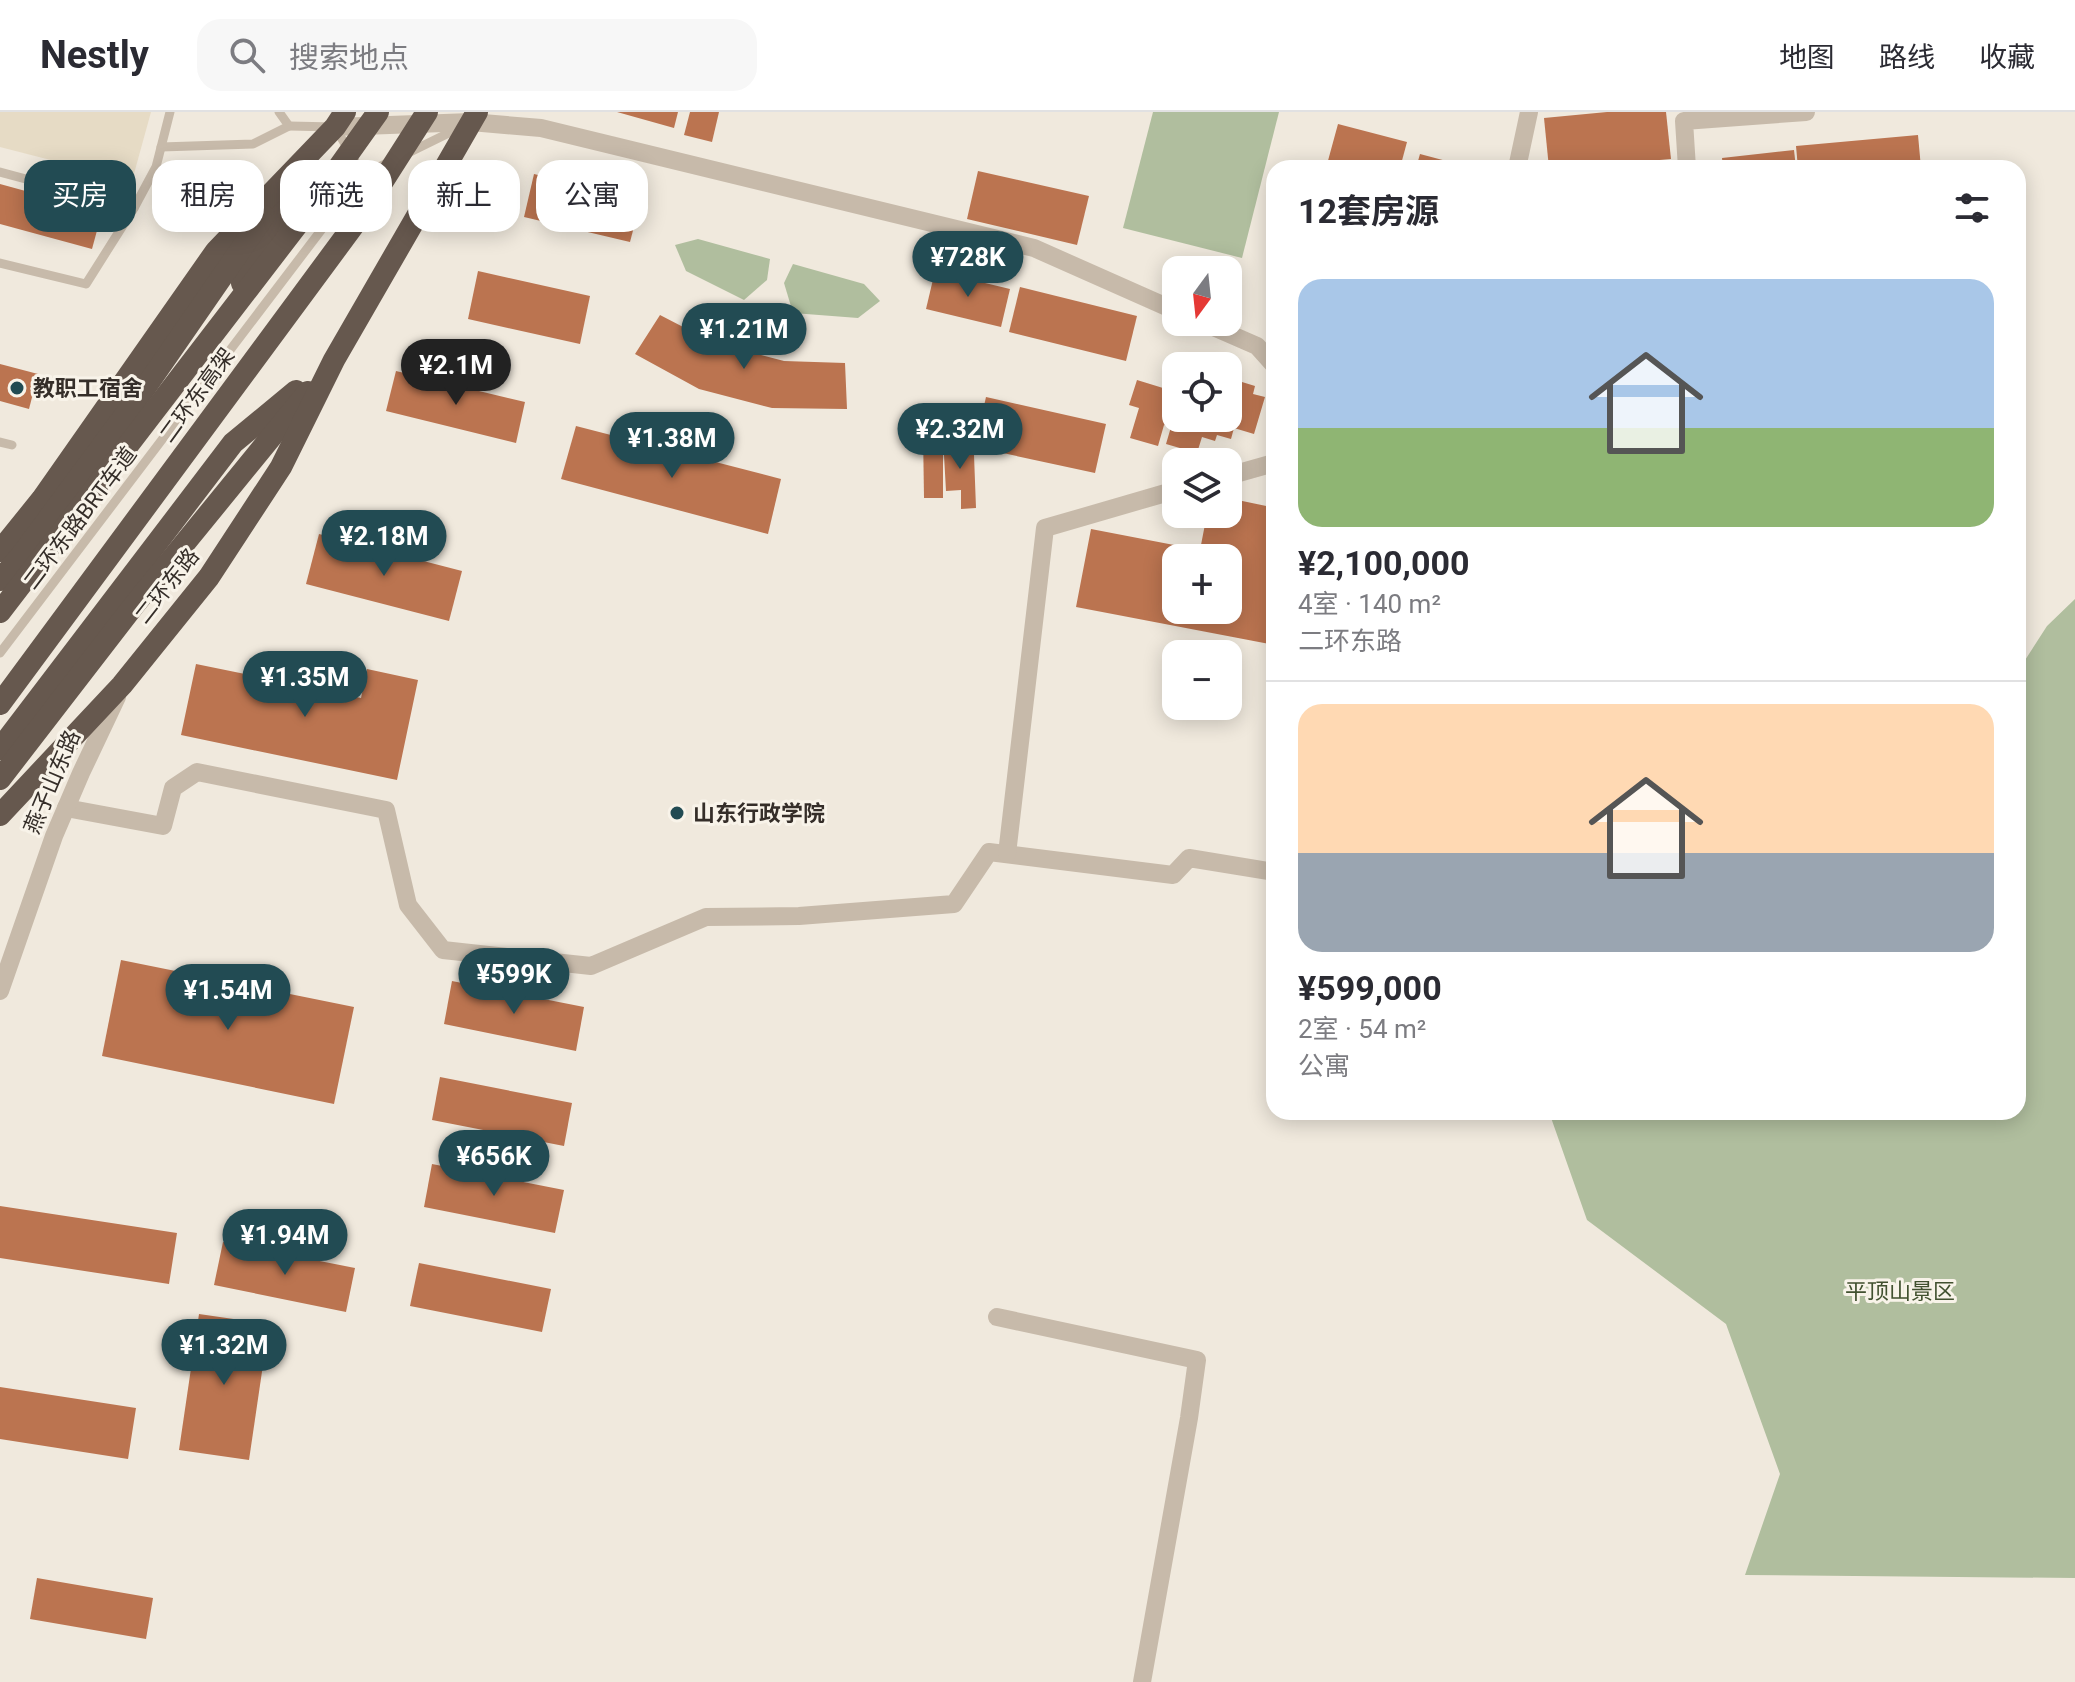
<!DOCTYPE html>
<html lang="zh">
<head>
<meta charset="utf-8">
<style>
	:root { --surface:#fff; --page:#f7f7f7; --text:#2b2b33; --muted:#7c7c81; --line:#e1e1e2; --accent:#224b53 }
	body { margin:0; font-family:Roboto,"Noto Sans SC",sans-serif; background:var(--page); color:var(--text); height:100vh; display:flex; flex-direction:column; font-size:30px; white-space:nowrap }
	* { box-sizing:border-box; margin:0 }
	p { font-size:26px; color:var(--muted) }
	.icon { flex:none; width:44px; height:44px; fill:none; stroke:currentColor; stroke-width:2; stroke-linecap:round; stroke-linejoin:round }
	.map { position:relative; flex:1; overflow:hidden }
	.side { position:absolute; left:1266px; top:48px; width:760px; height:960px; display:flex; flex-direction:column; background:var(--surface); border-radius:24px; box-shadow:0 4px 20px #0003 }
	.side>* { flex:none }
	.banner { position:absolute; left:24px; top:48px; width:760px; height:72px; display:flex; gap:16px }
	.needle { width:52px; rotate:195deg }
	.fabs { position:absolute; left:1162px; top:144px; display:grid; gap:16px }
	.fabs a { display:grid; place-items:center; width:80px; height:80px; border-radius:16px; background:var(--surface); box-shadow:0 4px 20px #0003; font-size:40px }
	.price { position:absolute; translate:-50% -68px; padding:0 18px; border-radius:28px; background:var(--accent); color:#fff; font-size:26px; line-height:52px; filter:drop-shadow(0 2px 4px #0008) }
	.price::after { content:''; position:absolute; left:50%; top:48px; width:24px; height:18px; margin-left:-12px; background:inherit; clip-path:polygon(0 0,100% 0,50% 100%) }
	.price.selected { background:#222; color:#fff }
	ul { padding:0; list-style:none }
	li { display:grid; align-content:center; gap:16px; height:424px; padding:0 32px }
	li+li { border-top:2px solid var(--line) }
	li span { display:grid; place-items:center; height:248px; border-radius:24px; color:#555 }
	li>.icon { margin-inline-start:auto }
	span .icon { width:144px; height:144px; fill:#fffc; stroke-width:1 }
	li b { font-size:34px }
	h2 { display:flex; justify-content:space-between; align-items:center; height:96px; padding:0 32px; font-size:34px }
	.tag { padding:0 28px; border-radius:24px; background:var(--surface); box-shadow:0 4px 20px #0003; font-size:28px; line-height:72px }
	.tag.selected { background:var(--accent); color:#fff }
	header { display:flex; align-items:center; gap:48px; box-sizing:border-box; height:112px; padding:0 40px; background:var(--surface); border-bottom:2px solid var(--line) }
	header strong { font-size:38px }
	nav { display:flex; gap:44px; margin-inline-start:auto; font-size:28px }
	.search { width:560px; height:72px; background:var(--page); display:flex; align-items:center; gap:20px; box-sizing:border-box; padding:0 28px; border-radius:24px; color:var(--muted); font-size:30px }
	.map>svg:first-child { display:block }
</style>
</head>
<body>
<header>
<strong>Nestly</strong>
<div class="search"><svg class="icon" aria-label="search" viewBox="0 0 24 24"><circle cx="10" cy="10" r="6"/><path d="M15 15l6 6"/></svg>搜索地点</div>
<nav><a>地图</a><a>路线</a><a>收藏</a></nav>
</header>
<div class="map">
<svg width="2075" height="1570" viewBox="0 0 2075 1570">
	<rect width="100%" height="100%" fill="#f0e9dd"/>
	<!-- green -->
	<g fill="#b0be9e">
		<polygon points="1153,0 1279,0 1242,146 1123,116"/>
		<polygon points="698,127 770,147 767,168 744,188 686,159 675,133"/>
		<polygon points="793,152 864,172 880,189 858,206 793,201 784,171"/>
		<polygon points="2075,487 2075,1466 1745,1463 1780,1362 1726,1212 1587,1108 1549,1000 2018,1000 2018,559 2047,514"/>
	</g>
	<!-- plaza -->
	<polygon fill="#e6dbc5" points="0,0 151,0 132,69 0,35"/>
	<!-- building -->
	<g fill="#bb7450" fill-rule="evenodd">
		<polygon points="617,0 678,0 674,16"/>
		<polygon points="690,0 719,0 712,30 684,23"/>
		<polygon points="1607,0 1666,0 1671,47 1570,56 1549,56 1544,6"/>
		<polygon points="1338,12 1407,30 1400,56 1326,56"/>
		<polygon points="1918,23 1921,56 1798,56 1796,34"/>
		<polygon points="1794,38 1796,56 1723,56 1722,46"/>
		<polygon points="1420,42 1469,55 1469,56 1416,56"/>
		<polygon points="978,59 1089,84 1077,133 967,107"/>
		<polygon points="534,62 641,88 630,130 524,105"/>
		<polygon points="0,72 102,100 92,137 0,112"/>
		<polygon points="478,159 590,184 580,232 468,207"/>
		<polygon points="935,159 1010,177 1001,215 926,197"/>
		<polygon points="1020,175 1137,204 1126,249 1009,220"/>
		<polygon points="660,203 714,231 784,249 845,251 847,297 772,296 699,277 635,242"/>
		<polygon points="0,252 38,262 29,297 0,289"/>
		<polygon points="396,259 525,290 516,331 386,299"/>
		<polygon points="1137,268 1176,280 1176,306 1228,306 1228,278 1239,281 1242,270 1255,274 1253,282 1265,285 1254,322 1234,316 1231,327 1217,323 1215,329 1202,325 1197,341 1166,332 1171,315 1164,313 1158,334 1130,326 1139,296 1129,293"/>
		<polygon points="986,285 1106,312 1095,361 975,335"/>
		<polygon points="576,314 781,367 768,422 561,367"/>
		<polygon points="961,315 962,343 974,343 976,396 961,397 961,378 946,379 944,343 951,343 949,316"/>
		<polygon points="923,320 943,320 943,386 924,386"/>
		<path d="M1228,386L1271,395L1274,388V533L1076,495L1091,417L1200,438L1207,402H1228ZM1176,446H1228V498H1176Z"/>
		<polygon points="319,422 462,459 449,509 306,472"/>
		<polygon points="196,552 361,586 367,557 418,568 397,668 181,623"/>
		<polygon points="121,848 354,895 334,992 102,944"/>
		<polygon points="452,869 584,895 576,939 444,912"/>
		<polygon points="440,965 572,991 564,1034 432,1008"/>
		<polygon points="432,1052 564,1078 555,1121 424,1095"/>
		<polygon points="0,1094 177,1121 169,1172 0,1146"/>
		<polygon points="223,1130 355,1156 346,1200 214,1173"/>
		<polygon points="419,1151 551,1177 542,1220 410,1194"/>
		<polygon points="199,1202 269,1212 249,1348 179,1338"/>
		<polygon points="0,1275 136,1296 128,1347 0,1327"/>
		<polygon points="37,1466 153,1486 146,1527 30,1507"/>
	</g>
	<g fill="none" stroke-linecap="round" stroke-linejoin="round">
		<!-- service -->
		<g stroke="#c7baaa" stroke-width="9">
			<polyline points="289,14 335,15 363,63"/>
			<polyline points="161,35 253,32 289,14 279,0"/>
			<polyline points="406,42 461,15"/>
			<polyline points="0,60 134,96"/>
			<polyline points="0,151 86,172 134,96 156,55 170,0"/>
			<polyline points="0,330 12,333"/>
			<polyline points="0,541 363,63 389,50"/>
		</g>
		<!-- minor -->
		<g stroke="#c7baaa" stroke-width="18">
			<polyline points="335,15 471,10 541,16 1034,136 1176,199"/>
			<polyline points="1517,56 1529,0"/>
			<polyline points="1687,56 1684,9 1806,0"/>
			<polyline points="1202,210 1257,234 1274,253"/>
			<polyline points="1228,364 1274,351"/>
			<polyline points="66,696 163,714 173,676 197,660 386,698 408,793 443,838 591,854 706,805 799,804 954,792 989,740 1173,763 1189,746 1274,760"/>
			<polyline points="1007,742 1045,416 1176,378"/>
			<polyline points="0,879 54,724 81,661 117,585"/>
			<polyline points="997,1205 1197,1248 1189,1306 1142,1570"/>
		</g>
		<!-- trunk -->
		<g stroke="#66584e" stroke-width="22">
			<polyline points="242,171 267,131 299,60"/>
			<polyline points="0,439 42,387 216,139 335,15 345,0"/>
			<polyline points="0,468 20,445 145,276 264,104"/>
			<polyline points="0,637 233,331 296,279"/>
			<polyline points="0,667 135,492 308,280"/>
			<polyline points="0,703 122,573 209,465 281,355 334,248 477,0"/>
		</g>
		<!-- trunk-bridge -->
		<g stroke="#66584e" stroke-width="22">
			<polyline points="0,500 304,104 378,0"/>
			<polyline points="0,592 362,102 427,0"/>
		</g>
	</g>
	<!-- markers -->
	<g fill="#224b53" stroke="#f8f3e9" stroke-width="3">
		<circle cx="17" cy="276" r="8"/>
		<circle cx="677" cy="701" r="8"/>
	</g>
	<g text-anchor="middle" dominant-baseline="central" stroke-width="6" stroke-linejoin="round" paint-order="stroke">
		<!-- poi labels -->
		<g font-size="22" font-weight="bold" fill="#352e29" stroke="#f8f3e9" text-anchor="start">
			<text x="33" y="276">教职工宿舍</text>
			<text x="693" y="701">山东行政学院</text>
		</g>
		<!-- street labels -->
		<g font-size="22" fill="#352e29" stroke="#f8f3e9">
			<text transform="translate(197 283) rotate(-54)">二环东高架</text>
			<text transform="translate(80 406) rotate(-53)">二环东路BRT车道</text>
			<text transform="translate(167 474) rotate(-52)">二环东路</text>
			<text transform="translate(52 670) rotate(-67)">燕子山东路</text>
		</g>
		<!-- park labels -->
		<g font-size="22" fill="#41512f" stroke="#f8f3e9">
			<text x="1900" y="1179">平顶山景区</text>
		</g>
	</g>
</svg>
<div class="fabs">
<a><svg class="needle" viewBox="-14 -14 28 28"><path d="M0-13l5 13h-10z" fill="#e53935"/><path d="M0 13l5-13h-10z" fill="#7c7c81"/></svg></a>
<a><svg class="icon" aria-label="locate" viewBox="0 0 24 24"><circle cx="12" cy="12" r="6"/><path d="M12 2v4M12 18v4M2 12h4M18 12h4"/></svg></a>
<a><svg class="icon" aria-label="layers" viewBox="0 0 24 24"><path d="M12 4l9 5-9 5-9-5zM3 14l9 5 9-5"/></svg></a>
<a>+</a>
<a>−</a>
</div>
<b class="price" style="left:968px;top:187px">¥728K</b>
<b class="price" style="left:744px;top:259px">¥1.21M</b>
<b class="price selected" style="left:456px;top:295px">¥2.1M</b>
<b class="price" style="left:960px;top:359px">¥2.32M</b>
<b class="price" style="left:672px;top:368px">¥1.38M</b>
<b class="price" style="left:384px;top:466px">¥2.18M</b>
<b class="price" style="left:305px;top:607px">¥1.35M</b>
<b class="price" style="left:514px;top:904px">¥599K</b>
<b class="price" style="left:228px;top:920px">¥1.54M</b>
<b class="price" style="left:494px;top:1086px">¥656K</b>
<b class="price" style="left:285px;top:1165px">¥1.94M</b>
<b class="price" style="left:224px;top:1275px">¥1.32M</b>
<div class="banner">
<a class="tag selected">买房</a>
<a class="tag">租房</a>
<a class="tag">筛选</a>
<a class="tag">新上</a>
<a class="tag">公寓</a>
</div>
<section class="side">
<h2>12套房源<svg class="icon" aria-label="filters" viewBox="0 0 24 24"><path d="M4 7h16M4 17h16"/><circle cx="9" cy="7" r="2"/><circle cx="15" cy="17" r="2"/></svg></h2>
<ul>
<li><span style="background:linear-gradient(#a9c7e8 60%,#8fb573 0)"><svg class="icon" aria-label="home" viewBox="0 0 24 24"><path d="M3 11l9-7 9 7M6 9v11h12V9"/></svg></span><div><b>¥2,100,000</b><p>4室 · 140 m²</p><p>二环东路</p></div></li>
<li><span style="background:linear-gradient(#ffd9b3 60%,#9aa5b1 0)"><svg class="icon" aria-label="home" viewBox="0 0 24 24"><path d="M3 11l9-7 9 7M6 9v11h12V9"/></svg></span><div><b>¥599,000</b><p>2室 · 54 m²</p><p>公寓</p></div></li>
</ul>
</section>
</div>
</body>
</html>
